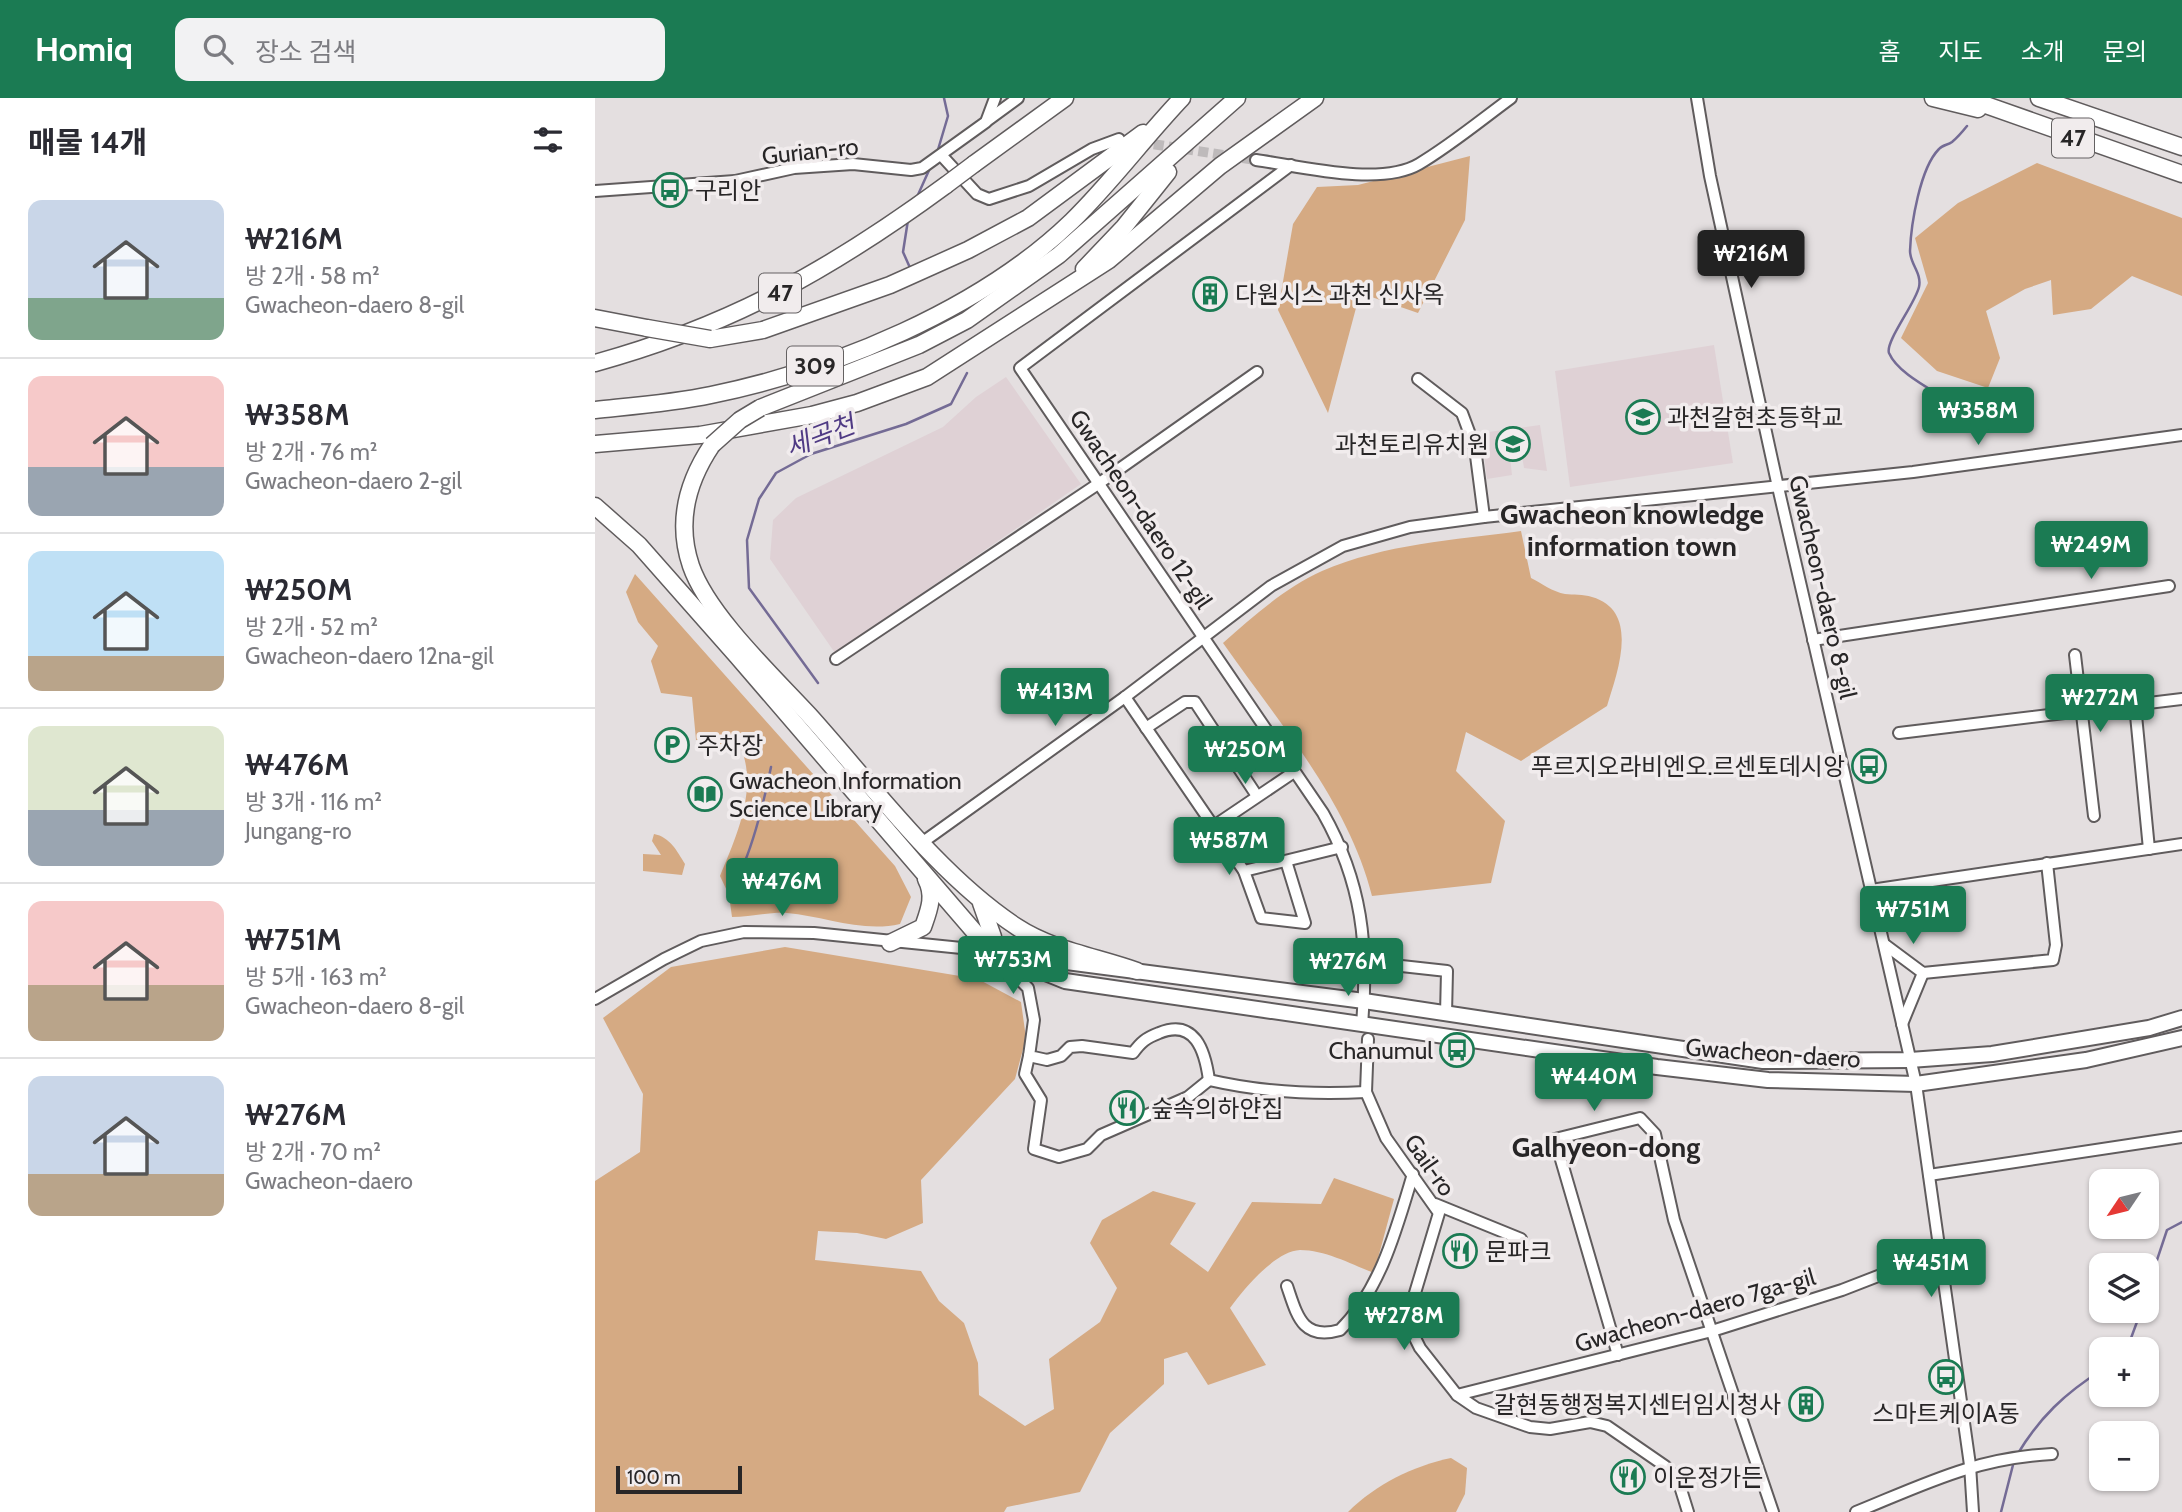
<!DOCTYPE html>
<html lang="ko">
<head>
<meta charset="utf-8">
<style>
	:root { --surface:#fff; --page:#f2f2f3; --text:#2b2b33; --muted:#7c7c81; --line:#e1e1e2; --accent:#1b7b53 }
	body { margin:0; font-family:Cabin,"Noto Sans KR",sans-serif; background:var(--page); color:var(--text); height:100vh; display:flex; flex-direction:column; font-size:26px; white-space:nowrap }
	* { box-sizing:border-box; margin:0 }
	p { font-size:23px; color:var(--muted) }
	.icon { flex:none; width:38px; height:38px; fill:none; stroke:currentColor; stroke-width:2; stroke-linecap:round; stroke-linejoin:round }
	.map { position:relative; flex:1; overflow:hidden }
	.side { display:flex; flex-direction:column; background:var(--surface); width:595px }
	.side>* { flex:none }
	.needle { width:46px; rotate:235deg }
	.tools { position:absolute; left:1494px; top:1071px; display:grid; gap:14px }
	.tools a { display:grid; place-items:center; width:70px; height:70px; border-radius:14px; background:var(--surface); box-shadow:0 2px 5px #0004; font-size:35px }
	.scale { position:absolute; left:21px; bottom:18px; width:126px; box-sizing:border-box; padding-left:7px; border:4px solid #282627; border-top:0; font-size:19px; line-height:24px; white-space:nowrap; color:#282627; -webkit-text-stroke:5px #f1eced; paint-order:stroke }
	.price { position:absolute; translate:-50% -60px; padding:0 16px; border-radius:7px; background:var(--accent); color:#fff; font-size:23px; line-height:46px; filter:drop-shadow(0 2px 4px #0008) }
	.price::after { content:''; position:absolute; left:50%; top:42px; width:21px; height:16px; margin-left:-10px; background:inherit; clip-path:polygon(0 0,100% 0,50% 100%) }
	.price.on { background:#222; color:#fff }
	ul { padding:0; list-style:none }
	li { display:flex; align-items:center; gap:21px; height:175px; padding:0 28px }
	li+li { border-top:2px solid var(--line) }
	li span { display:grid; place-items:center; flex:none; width:196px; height:140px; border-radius:14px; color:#555 }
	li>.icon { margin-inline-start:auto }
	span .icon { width:84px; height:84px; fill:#fffc; stroke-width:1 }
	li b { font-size:30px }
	h2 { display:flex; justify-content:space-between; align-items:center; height:84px; padding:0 28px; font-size:30px }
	header { display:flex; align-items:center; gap:42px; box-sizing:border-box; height:98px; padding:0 35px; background:var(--accent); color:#fff }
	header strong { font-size:33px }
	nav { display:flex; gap:38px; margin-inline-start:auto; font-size:24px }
	.search { width:490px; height:63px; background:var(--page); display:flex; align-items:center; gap:18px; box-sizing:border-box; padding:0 24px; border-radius:14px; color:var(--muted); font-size:26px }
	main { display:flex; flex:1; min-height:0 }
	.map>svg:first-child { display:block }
</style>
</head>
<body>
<header>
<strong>Homiq</strong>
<div class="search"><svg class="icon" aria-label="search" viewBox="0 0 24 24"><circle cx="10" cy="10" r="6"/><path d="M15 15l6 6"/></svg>장소 검색</div>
<nav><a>홈</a><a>지도</a><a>소개</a><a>문의</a></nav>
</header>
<main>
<section class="side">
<h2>매물 14개<svg class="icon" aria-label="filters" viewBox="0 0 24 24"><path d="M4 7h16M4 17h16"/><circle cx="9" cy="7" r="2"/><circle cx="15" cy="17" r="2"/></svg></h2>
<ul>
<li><span style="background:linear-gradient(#c9d6e8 70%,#7fa58c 0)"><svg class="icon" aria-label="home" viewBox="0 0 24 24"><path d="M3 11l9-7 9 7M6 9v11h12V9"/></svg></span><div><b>₩216M</b><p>방 2개 · 58 m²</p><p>Gwacheon-daero 8-gil</p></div></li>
<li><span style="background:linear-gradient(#f6c9c9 65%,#9aa5b1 0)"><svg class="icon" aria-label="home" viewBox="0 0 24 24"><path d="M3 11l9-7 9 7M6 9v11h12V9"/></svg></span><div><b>₩358M</b><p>방 2개 · 76 m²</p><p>Gwacheon-daero 2-gil</p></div></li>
<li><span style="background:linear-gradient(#bfe0f5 75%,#b9a48a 0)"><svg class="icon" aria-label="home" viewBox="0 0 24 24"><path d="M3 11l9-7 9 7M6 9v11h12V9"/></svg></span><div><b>₩250M</b><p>방 2개 · 52 m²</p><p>Gwacheon-daero 12na-gil</p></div></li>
<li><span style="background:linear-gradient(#dfe7d0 60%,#9aa5b1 0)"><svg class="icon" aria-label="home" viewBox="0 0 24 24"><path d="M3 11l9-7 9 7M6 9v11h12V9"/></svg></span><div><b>₩476M</b><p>방 3개 · 116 m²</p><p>Jungang-ro</p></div></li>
<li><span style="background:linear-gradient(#f6c9c9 60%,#b9a48a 0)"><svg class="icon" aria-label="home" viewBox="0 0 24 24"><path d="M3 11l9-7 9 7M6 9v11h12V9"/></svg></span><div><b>₩751M</b><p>방 5개 · 163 m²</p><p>Gwacheon-daero 8-gil</p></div></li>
<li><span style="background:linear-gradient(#c9d6e8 70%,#b9a48a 0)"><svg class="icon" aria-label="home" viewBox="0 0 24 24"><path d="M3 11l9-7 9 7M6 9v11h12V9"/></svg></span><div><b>₩276M</b><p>방 2개 · 70 m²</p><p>Gwacheon-daero</p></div></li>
</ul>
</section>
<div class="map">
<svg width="1587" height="1414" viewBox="0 0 1587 1414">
	<rect width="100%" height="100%" fill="#e4dfe0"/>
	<!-- built -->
	<g fill="#dfd1d5">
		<polygon points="1119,247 1138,365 975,389 960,273"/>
		<polygon points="411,279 486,386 240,555 175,461 178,422 201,400 348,329 381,299"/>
		<polygon points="945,327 952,373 929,370 927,358 915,359 917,377 892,381 886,335"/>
	</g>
	<!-- green -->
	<g fill="#d5aa83">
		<polygon points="875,58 870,122 823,215 765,195 733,315 683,212 698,126 722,89 763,87"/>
		<polygon points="1442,65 1587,120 1587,198 1537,178 1496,211 1458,217 1456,182 1430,191 1391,213 1405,260 1393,290 1342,273 1306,240 1333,185 1320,140 1363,105"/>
		<path d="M926,433L936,480C946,485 958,494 970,496C978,497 988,496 997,499C1046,513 1022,575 1012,608L926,663L871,634L861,673L910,723L896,785L777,798C753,703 684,625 628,545C658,518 690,490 727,473C789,446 860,442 926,433Z"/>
		<path d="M40,476L300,768L316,799L305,826C267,835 229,818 192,815C174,814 155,819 137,819L134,797L125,778C141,739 163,692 146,650L101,642L97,599L66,595L56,563L63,548L43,524L31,494Z"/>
		<path d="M59,736C75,739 82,753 90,766L87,777L48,773V756L66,757L57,743Z"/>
		<path d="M190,849L383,881L426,904L431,940L420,981L326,1082L328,1125L291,1141L262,1135L223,1133L220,1162L326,1173L344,1203L369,1225L383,1265L384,1297L430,1328L459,1311L454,1261L505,1224L522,1190L495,1145L507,1122L558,1093L601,1105L575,1146L613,1174L657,1104L726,1106L739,1080L799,1101L779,1175C756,1166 730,1152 705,1152C680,1153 649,1191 635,1210L671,1267L613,1287L592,1254L569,1261V1286L515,1335L485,1394L412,1409L409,1414H0V1083L45,1054L48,996L8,920L76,869Z"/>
		<path d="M856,1360L872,1370L870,1396L861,1414H753C781,1386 818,1368 856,1360Z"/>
	</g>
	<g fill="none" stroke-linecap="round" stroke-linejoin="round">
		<!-- stream -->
		<g stroke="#746b95" stroke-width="2.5">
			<polyline points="342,55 353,18 349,0"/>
			<polyline points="322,99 335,70"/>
			<polyline points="313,122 308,154 316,172"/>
			<path d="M1357,305C1338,292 1303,276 1294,255C1290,244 1320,206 1324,189C1327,175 1315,166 1315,153C1316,126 1325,70 1344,51C1347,47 1353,47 1357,44C1363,39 1368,33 1372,28"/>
			<polyline points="223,585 154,490 152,442 164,401 181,375 216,356 311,326 356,306 372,275"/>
			<path d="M137,788C155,764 170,699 176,669"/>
			<polyline points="1552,1192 1572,1132 1587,1124"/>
			<polyline points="1532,1251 1546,1213"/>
			<path d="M1422,1357C1444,1320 1470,1295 1507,1272"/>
			<polyline points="1406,1414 1419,1363"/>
		</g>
		<!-- minor-tunnel -->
		<polyline stroke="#bebabb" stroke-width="10" stroke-dasharray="10 5" stroke-linecap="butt" points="544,44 661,62"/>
		<!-- minor casing -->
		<g stroke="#605c5d" stroke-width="14">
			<g id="minor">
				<polyline points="1102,0 1115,78 1183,389 1321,986 1375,1367 1378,1414"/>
				<polyline points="393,22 423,0"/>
				<polyline points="347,58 382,96 394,101 434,88 497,51 524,41"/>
				<path d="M661,62C704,68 785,89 824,66C856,47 886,22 916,0"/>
				<path d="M696,67L425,270L728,715C767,784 774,848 767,926"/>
				<polyline points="0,93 140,83 199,70 258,66 316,72 327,70 391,24 400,0"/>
				<polyline points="823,281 867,315 880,350 889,419"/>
				<polyline points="1218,542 1574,488"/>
				<polyline points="1480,557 1499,718"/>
				<polyline points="241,561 503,386 662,274"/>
				<polyline points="530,599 649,773 666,820 710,825 691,763"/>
				<polyline points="1540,607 1554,751"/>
				<polyline points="551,630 590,604 600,604 662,698"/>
				<polyline points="1304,635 1587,601"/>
				<polyline points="619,728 699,674"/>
				<polyline points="328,744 530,599 676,488 748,448 815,429 889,419 1318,374 1587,337"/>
				<polyline points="649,773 747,749"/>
				<polyline points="1276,792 1587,746"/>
				<polyline points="1289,846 1328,875 1458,862 1461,847 1452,765"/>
				<polyline points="770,864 852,873 851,916"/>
				<path d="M0,901L69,861L106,843L149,834L219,835L396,853L433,890L439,922L434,958L452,962L466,958L475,949L487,948L538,955C546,944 551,940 564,935C600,920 610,953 614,982C666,994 717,997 771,994"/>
				<polyline points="1307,926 1328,875"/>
				<polyline points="773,941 771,994 791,1040 844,1115 814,1215 815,1230 825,1250 862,1297 881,1310 935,1329 955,1331 995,1324 1012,1328 1070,1368 1084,1385 1093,1414"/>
				<polyline points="434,958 430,976 446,1002 439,1051 464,1059 492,1051 506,1037 593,999 614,982"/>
				<polyline points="1334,1077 1587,1039"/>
				<polyline points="840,1106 926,1141"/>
				<path d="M692,1188C702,1217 707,1243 745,1232C786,1191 802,1129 818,1076"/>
				<polyline points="1023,1257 960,1041 1045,1020 1060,1036 1079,1122 1178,1414"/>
				<polyline points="862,1297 1117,1233 1247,1192 1345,1154"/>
				<path d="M1261,1414C1330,1386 1380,1360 1457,1356"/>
			</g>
		</g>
		<!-- major casing -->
		<g stroke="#605c5d" stroke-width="18">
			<g id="major">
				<polyline points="396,853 470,883 1062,969 1173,982 1321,986 1491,962 1587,940"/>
				<polyline points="417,857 769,903 1168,963 1315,962 1397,956 1554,930 1587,920"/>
			</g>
		</g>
		<!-- highway casing -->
		<g stroke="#605c5d" stroke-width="19">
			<g id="highway">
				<polyline points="1338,0 1383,11"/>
				<polyline points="1371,0 1587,76"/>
				<polyline points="1444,0 1587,49"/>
				<polyline points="379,66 470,0"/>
				<polyline points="489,171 529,129 573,74"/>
				<polyline points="0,220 52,230"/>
				<polyline points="115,241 168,232 295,187 373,152 433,120 548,35"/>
				<path d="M0,265C136,228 238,170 351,87"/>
				<polyline points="165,310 324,247 372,222 464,157 642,0"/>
				<path d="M0,312C38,308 78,305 116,297C239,272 386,211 477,123C516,85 549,40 587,0"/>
				<polyline points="0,346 105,337 217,317 262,305 332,279 514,162 625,68 720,0"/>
				<path d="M117,347C92,384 81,424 96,468C113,517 178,578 214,617C277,687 344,778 422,829C457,852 503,859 542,873"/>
				<polyline points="0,408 44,447 142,558 396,853"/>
				<polyline points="386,805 398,839 396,853"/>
				<path d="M295,845L328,829C334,812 340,798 331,781"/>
			</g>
		</g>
		<!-- minor -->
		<use href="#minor" stroke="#fff" stroke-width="10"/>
		<!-- major -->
		<use href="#major" stroke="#fff" stroke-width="14"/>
		<!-- highway -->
		<use href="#highway" stroke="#fff" stroke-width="16"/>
		<!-- highway-bridge casing -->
		<g stroke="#605c5d" stroke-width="19" stroke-linecap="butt">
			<g id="highway-bridge">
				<polyline points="351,87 379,66"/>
				<polyline points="52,230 115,241"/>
				<polyline points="117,347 145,322 165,310"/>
			</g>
		</g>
		<!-- highway-bridge -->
		<use href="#highway-bridge" stroke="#fff" stroke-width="16"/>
	</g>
	<!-- icons -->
	<defs>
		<g id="bus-ring" transform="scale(1.75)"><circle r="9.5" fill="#f1eced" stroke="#1b7b53" stroke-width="1.5"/><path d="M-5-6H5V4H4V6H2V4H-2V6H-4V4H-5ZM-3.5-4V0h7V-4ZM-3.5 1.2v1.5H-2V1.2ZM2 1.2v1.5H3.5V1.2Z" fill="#1b7b53"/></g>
		<g id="building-ring" transform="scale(1.75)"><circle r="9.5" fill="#f1eced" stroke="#1b7b53" stroke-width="1.5"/><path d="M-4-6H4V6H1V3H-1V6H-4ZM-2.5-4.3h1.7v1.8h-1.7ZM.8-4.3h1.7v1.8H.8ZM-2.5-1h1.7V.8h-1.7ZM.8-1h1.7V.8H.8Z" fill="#1b7b53"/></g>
		<g id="school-ring" transform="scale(1.75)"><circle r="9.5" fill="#f1eced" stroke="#1b7b53" stroke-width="1.5"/><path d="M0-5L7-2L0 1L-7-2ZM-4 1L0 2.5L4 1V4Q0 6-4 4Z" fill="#1b7b53"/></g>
		<g id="parking-ring" transform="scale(1.75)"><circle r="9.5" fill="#f1eced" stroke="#1b7b53" stroke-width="1.5"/><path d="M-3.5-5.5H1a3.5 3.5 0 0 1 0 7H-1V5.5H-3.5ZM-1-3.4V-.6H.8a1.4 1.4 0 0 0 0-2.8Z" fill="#1b7b53"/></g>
		<g id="library-ring" transform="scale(1.75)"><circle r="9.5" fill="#f1eced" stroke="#1b7b53" stroke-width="1.5"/><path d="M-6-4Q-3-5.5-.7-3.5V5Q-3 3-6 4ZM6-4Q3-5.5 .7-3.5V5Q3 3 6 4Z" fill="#1b7b53"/></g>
		<g id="restaurant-ring" transform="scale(1.75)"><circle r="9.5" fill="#f1eced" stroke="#1b7b53" stroke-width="1.5"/><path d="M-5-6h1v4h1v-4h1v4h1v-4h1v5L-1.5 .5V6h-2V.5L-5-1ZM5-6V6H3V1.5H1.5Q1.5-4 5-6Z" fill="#1b7b53"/></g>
	</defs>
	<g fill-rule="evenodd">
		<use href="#bus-ring" x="75" y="92"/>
		<use href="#building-ring" x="615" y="196"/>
		<use href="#school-ring" x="1048" y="319"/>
		<use href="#school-ring" x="918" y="346"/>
		<use href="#parking-ring" x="77" y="647"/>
		<use href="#bus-ring" x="1274" y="668"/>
		<use href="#library-ring" x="110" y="696"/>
		<use href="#bus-ring" x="862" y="952"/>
		<use href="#restaurant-ring" x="532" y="1010"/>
		<use href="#restaurant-ring" x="865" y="1153"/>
		<use href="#bus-ring" x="1351" y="1279"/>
		<use href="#building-ring" x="1211" y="1306"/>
		<use href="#restaurant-ring" x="1033" y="1379"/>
	</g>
	<g text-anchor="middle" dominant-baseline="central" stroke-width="7" stroke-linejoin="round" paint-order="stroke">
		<!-- shield labels -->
		<g fill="#f1eced" stroke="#646162" stroke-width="2">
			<rect x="1457" y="20.5" width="42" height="39" rx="5"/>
			<rect x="164" y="175.5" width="42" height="39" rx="5"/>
			<rect x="192" y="248.5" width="56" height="39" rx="5"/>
		</g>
		<g font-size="23" font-weight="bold" fill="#282627">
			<text x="1478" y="40">47</text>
			<text x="185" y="195">47</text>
			<text x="220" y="268">309</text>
		</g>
		<!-- street labels -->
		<g font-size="24" fill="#282627" stroke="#f1eced">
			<text transform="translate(215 53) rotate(-6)">Gurian-ro</text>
			<text transform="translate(546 411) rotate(56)">Gwacheon-daero 12-gil</text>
			<text transform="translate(1228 489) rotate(77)">Gwacheon-daero 8-gil</text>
			<text transform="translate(1178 955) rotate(4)">Gwacheon-daero</text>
			<text transform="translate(835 1067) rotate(55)">Gail-ro</text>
			<text transform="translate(1100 1212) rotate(-16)">Gwacheon-daero 7ga-gil</text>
		</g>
		<!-- poi labels -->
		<g font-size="24" fill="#282627" stroke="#f1eced" text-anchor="start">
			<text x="100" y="92">구리안</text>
			<text x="640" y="196">다원시스 과천 신사옥</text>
			<text x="1072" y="319">과천갈현초등학교</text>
			<text x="894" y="346" text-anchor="end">과천토리유치원</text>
			<text x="102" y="647">주차장</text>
			<text x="1250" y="668" text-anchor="end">푸르지오라비엔오.르센토데시앙</text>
			<text x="134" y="682">Gwacheon Information<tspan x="134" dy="28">Science Library</tspan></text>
			<text x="838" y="952" text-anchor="end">Chanumul</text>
			<text x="556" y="1010">숲속의하얀집</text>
			<text x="890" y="1153">문파크</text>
			<text x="1186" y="1306" text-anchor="end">갈현동행정복지센터임시청사</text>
			<text x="1351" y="1315" text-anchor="middle">스마트케이A동</text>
			<text x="1058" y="1379">이운정가든</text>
		</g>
		<!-- water labels -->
		<g font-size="26" font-style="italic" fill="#4f3a84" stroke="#f1eced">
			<text transform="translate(225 338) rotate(-21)">세곡천</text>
		</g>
		<!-- quarter labels -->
		<g font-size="28" font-weight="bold" fill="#282627" stroke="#f1eced">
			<text x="1037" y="416">Gwacheon knowledge<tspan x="1037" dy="32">information town</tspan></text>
			<text x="1011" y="1049">Galhyeon-dong</text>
		</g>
	</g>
</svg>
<div class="tools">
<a><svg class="needle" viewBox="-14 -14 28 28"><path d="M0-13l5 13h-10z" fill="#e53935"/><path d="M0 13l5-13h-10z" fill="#7c7c81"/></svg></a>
<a><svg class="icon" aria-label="layers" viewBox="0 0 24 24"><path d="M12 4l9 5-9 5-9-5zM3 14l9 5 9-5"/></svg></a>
<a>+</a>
<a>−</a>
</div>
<div class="scale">100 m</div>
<b class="price on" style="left:1156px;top:192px">₩216M</b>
<b class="price" style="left:1383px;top:349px">₩358M</b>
<b class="price" style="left:1496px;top:483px">₩249M</b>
<b class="price" style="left:460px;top:630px">₩413M</b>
<b class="price" style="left:1505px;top:636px">₩272M</b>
<b class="price" style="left:650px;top:688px">₩250M</b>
<b class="price" style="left:634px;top:779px">₩587M</b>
<b class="price" style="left:187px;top:820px">₩476M</b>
<b class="price" style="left:1318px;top:848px">₩751M</b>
<b class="price" style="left:418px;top:898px">₩753M</b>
<b class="price" style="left:753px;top:900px">₩276M</b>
<b class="price" style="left:999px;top:1015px">₩440M</b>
<b class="price" style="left:1336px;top:1201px">₩451M</b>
<b class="price" style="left:809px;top:1254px">₩278M</b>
</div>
</main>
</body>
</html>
